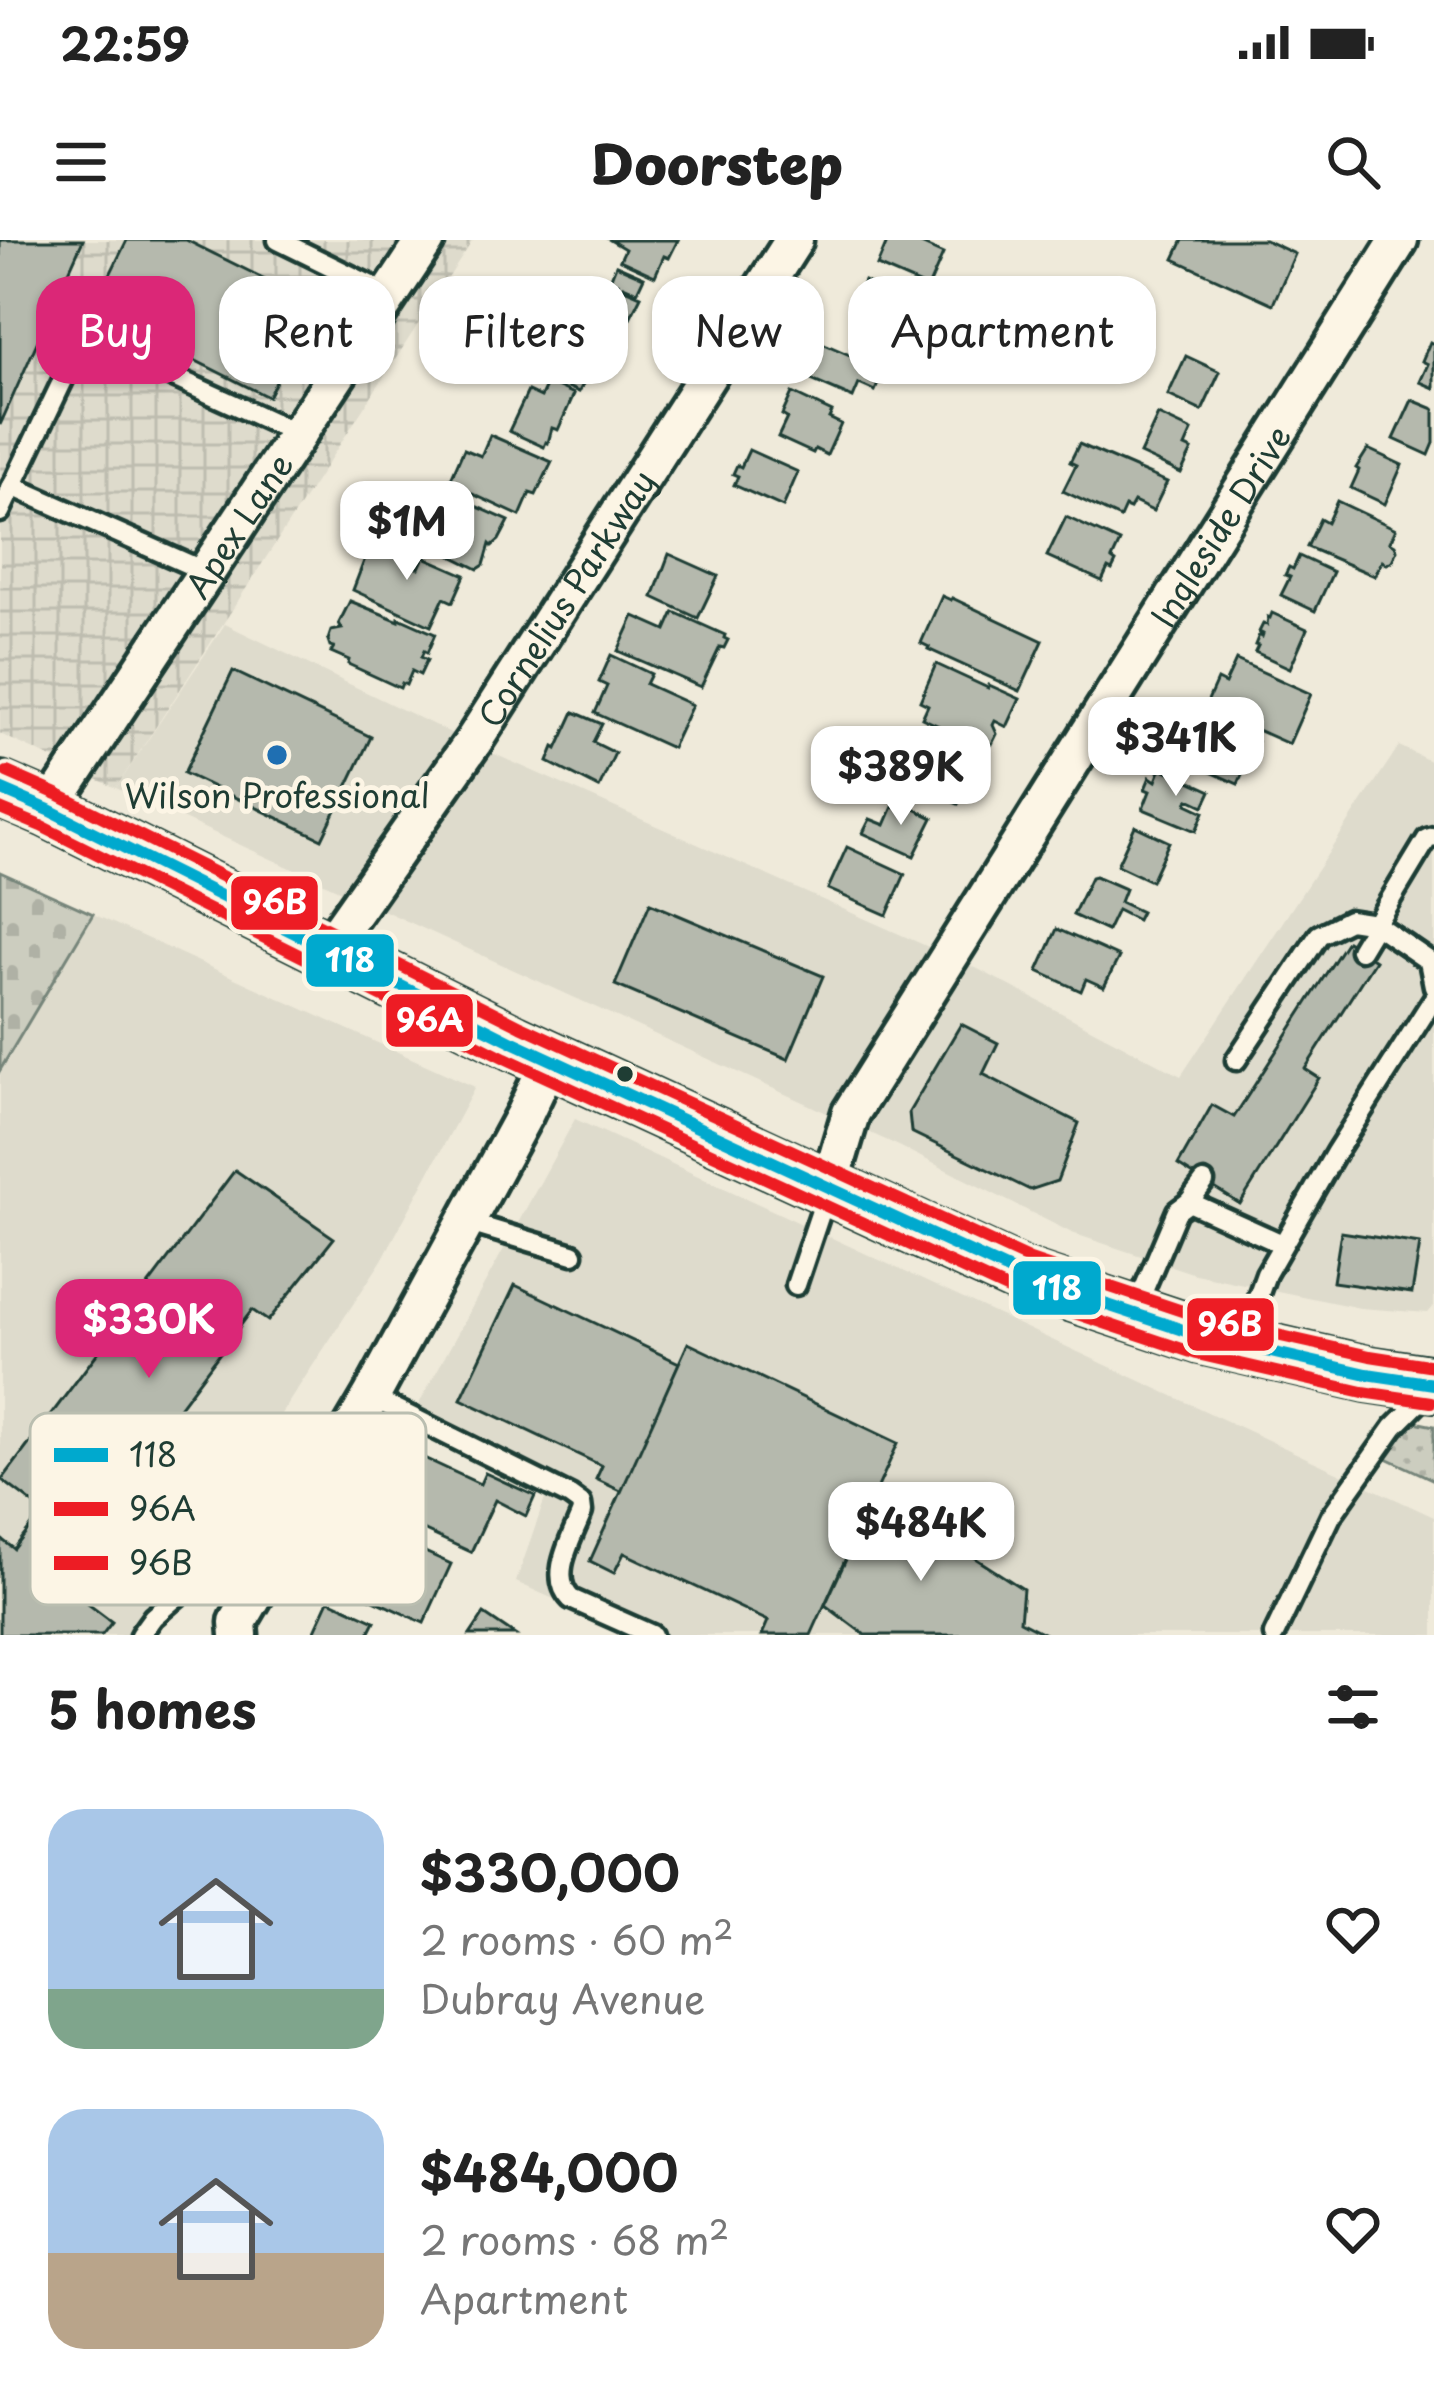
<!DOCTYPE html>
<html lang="en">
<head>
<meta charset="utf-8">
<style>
	:root { --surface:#fff; --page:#f2f2f2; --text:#222; --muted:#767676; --accent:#db2777 }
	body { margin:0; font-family:"Playpen Sans",sans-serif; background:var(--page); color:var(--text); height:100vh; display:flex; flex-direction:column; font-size:45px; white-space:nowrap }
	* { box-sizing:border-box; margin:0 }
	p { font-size:39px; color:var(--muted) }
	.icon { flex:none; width:66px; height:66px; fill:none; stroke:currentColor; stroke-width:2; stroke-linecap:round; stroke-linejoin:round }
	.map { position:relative; height:1395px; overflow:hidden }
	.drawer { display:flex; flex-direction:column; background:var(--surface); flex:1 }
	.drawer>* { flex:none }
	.banner { position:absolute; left:36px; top:36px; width:1362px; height:108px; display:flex; gap:24px }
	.price { position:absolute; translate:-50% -102px; padding:0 27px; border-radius:24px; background:#fff; color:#222; font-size:39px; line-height:78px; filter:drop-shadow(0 3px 6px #0008) }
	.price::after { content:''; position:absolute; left:50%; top:72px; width:36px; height:27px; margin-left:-18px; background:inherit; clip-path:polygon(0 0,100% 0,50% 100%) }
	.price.active { background:var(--accent); color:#fff }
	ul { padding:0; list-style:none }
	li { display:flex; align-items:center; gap:36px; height:300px; padding:0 48px }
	li span { display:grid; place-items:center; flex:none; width:336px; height:240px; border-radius:36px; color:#555 }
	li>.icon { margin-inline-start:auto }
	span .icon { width:144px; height:144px; fill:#fffc; stroke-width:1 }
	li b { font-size:51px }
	h2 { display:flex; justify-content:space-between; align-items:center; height:144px; padding:0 48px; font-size:51px }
	.tag { padding:0 42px; border-radius:36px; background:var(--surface); box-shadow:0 3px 9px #0004; font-size:42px; line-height:108px }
	.tag.active { background:var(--accent); color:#fff }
	.status { display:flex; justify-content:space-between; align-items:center; height:84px; padding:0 60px; background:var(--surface); direction:ltr }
	.status svg { height:33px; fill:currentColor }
	header { display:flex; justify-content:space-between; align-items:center; height:156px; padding:0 48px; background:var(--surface); font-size:54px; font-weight:800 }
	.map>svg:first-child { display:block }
</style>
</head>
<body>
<div class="status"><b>22:59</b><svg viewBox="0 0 49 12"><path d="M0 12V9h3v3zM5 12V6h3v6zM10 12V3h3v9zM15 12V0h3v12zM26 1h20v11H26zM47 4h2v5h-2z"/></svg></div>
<header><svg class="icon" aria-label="menu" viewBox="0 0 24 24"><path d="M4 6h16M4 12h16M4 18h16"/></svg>Doorstep<svg class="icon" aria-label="search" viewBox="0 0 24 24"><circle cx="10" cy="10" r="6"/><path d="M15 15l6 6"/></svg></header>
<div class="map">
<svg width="1434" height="1395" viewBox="0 0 1434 1395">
	<defs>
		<pattern id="industrial-grid" width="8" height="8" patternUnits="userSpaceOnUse" patternTransform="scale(3)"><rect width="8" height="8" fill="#dedbcc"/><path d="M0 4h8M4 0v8" fill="none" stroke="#bebdb0"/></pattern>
		<pattern id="green-dots" width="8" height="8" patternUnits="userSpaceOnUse" patternTransform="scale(3)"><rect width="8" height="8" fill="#cccdbf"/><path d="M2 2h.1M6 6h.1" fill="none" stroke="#afb1a5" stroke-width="1.8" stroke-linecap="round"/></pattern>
		<pattern id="cemetery-stones" width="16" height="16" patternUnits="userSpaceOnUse" patternTransform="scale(3)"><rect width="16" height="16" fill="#cccdbf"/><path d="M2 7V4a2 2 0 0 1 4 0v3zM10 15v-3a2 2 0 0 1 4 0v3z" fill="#afb1a5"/></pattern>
	</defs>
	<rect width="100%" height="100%" fill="#efeada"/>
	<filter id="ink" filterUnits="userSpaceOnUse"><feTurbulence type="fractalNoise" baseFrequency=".00833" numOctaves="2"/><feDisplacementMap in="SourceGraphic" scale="24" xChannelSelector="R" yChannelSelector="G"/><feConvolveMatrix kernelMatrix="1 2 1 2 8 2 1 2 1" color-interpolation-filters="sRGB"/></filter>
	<g filter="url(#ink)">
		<!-- built -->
		<g fill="#dedbcc">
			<polygon points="225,384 490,512 978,729 1181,836 1399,506 1434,523 1434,1066 1428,1073 1360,1068 1195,1034 1072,993 899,906 116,548"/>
			<polygon points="93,674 475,847 382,1020 136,1395 0,1395 0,830"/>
			<polygon points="575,879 1434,1277 1434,1395 633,1395 516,1342 547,1253 409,1182"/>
		</g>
		<!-- industrial -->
		<polygon fill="url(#industrial-grid)" points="0,0 473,0 116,548 0,494"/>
		<!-- green -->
		<polygon fill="url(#green-dots)" stroke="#76857a" stroke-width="3" points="1400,1179 1434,1186 1434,1240 1376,1213"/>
		<!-- cemetery -->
		<polygon fill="url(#cemetery-stones)" stroke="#76857a" stroke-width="3" points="0,632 93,674 0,830"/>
		<!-- building -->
		<g fill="#b5b9ad" stroke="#1f3d34" stroke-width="3">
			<polygon points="0,0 83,0 0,185"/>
			<polygon points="127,0 186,0 315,64 268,157 93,69"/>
			<polygon points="610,0 678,0 669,18 664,16 655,36 620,20 625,9"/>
			<polygon points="888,0 912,0 943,14 928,48 877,26"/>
			<polygon points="1183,0 1265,0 1295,14 1273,64 1174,19"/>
			<polygon points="616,25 644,37 637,52 623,46 622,48 641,56 630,78 626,76 622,91 619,90 617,96 582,80 602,38 617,45 618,43 610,40"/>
			<polygon points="864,41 903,59 885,101 850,85 859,65 854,62"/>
			<polygon points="564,96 604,114 598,126 603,129 599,137 589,132 579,152 545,137 552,121 546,118 555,97 562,100"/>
			<polygon points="820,102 884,130 875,151 859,144 853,158 802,136"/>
			<polygon points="1430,102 1434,104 1434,148 1420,142 1428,124 1422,121"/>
			<polygon points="1186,116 1220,132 1202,171 1168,155"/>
			<polygon points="548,142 574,154 558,190 552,188 548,203 546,202 544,207 509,191 528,151 541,157"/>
			<polygon points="792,153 832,172 829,178 841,184 827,215 815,209 813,213 778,197 787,178 782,175"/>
			<polygon points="1412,160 1434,169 1434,203 1429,215 1394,199"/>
			<polygon points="1158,175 1192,191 1185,207 1192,210 1181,233 1140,214"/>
			<polygon points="490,195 552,222 536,255 530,253 520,276 449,243 464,209 481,216"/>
			<polygon points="1079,204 1167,242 1153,271 1134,262 1130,269 1125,267 1120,278 1063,251 1076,225 1070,222"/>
			<polygon points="1368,209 1402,225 1385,264 1351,248 1359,230 1356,228"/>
			<polygon points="749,210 798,232 783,267 734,245 738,236 733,234 737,225 741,227"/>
			<polygon points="433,247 509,281 499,300 492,306 490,304 484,325 478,329 400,290 418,254 425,252 430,254"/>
			<polygon points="1337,261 1396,289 1390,302 1395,305 1397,310 1392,321 1387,324 1382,321 1375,336 1307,307 1320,279 1327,283"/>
			<polygon points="1066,277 1120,302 1112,319 1116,322 1112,330 1108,328 1102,341 1047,316"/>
			<polygon points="378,302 406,315 403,321 419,328 424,317 465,335 453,362 444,358 431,386 353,350 369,308 376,308"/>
			<polygon points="669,314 718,336 698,378 653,357"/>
			<polygon points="1299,316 1333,332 1315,371 1281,355 1290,337 1285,335 1289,327 1293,329"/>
			<polygon points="942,356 951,360 952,358 1043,401 1020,451 928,409 929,407 921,403"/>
			<polygon points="350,361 399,381 399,378 435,394 427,413 424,411 421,417 427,420 420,435 412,431 406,445 402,443 400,448 348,424 349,420 331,412 334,407 330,406 328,400 331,391 342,389 339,383"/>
			<polygon points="674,372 725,395 724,398 728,400 724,408 720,407 701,447 618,411 634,376 666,390"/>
			<polygon points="1272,373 1307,389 1290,428 1255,412 1258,406 1255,405 1259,395 1262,397 1263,394 1259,392 1263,384 1267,385 1268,377 1270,378"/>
			<polygon points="611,415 651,434 646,444 692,465 672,508 595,473 607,446 599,442"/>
			<polygon points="1236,420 1311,454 1289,504 1205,467 1217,440 1225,444"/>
			<polygon points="936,424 988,448 989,445 1020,459 1007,487 995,481 993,485 997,494 992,504 984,507 922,478 928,465 920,461"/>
			<polygon points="233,431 371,497 322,599 184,533"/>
			<polygon points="574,472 602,484 593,502 615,513 599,548 548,522 554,507 557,509"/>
			<polygon points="1195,473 1257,502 1238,544 1175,516"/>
			<polygon points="943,508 976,525 974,530 977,531 972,541 968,543 971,544 968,553 964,552 966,554 964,560 961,558 958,564 925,549 930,536 928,535 931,529 933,530"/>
			<polygon points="1161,528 1211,551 1204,566 1189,559 1187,564 1204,572 1196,591 1143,569 1150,551 1145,549 1150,537 1156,541"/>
			<polygon points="896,560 933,578 914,616 863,593 870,579 885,585"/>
			<polygon points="1135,586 1169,602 1151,641 1117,625"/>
			<polygon points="847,607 905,634 887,675 828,649"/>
			<polygon points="1095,636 1125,649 1120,662 1141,672 1137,680 1117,670 1107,691 1073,675 1091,637"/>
			<polygon points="650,663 823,736 788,819 615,745"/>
			<polygon points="1057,689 1119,717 1104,747 1086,739 1081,751 1038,731"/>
			<polygon points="1347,701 1375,720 1305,829 1319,838 1240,964 1178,925 1212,865 1234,877"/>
			<polygon points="961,784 998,803 983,834 1079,883 1057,941 1030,950 911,892 909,872"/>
			<polygon points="235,930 334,998 268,1081 252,1070 108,1262 85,1244 28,1319 112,1382 102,1395 0,1395 0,1298 14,1309 43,1271 2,1240"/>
			<polygon points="1341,992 1420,1004 1412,1053 1333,1042"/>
			<polygon points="515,1045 679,1123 623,1252 596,1239 602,1226 461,1159"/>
			<polygon points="688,1103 898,1203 811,1395 762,1395 768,1381 624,1313 614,1333 590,1321"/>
			<polygon points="424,1218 480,1244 485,1233 535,1256 526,1276 495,1260 471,1312 397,1278"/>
			<polygon points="876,1254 1023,1349 1020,1381 1047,1395 865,1395 825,1365"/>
			<polygon points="377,1290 451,1324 424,1383 350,1349"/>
			<polygon points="329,1360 375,1381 368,1395 313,1395"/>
			<polygon points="484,1374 515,1395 470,1395"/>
		</g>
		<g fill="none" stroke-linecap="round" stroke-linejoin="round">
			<!-- lane casing -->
			<g stroke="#1f3d34" stroke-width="27">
				<g id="lane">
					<polyline points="278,0 390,55"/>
					<polyline points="12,246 206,332"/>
					<polyline points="0,272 84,96 298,194"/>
					<polyline points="1360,710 1427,599 1434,597"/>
					<polyline points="1236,820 1319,695 1349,680 1375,684 1429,721 1434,746"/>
					<polyline points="1189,962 1282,1004"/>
					<polyline points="466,982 573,1014"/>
					<polyline points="796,1045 827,953"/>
					<polyline points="1135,1070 1177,971 1189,962 1204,942"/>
					<polyline points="1242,1101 1266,1034 1336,912 1434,758"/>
					<path d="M371,1157L570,1256L581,1264L582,1272C572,1299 548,1336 571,1359L652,1395"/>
					<polyline points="140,1395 153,1377 203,1334 262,1343"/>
					<polyline points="1274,1395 1331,1276 1394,1187 1428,1153"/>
				</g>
			</g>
			<!-- street casing -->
			<g stroke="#1f3d34" stroke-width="45">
				<g id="street">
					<path id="s1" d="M49,570L426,0"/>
					<path id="s2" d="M328,708L473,502L794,0"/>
					<path id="s3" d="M829,947L851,873L1399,0"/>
					<polyline points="239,1395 238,1382 371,1157 525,873 551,818"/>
				</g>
			</g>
			<!-- secondary casing -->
			<g stroke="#1f3d34" stroke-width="60">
				<polyline id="secondary" points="0,549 49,570 513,802 1023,1037 1201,1096 1367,1134 1434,1144"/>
			</g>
			<!-- lane -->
			<use href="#lane" stroke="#fcf5e5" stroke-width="18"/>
			<!-- street -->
			<use href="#street" stroke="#fcf5e5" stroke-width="36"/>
			<!-- secondary -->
			<use href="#secondary" stroke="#fcf5e5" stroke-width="51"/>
			<!-- bus-1 casing -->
			<g stroke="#fcf5e5" stroke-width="21">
				<polyline id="bus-1" points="0,549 49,570 513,802 1023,1037 1201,1096 1367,1134 1434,1144"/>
			</g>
			<!-- bus-2 casing -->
			<g stroke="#fcf5e5" stroke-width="21">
				<polyline id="bus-2" points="0,569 41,586 505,818 1015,1053 1197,1114 1363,1152 1431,1162"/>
			</g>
			<!-- bus-3 casing -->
			<g stroke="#fcf5e5" stroke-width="21">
				<polyline id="bus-3" points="7,532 57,554 521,786 1030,1020 1206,1079 1370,1116 1434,1126"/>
			</g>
			<!-- bus-1 -->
			<use href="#bus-1" stroke="#00a9ce" stroke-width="12"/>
			<!-- bus-2 -->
			<use href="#bus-2" stroke="#ed1c24" stroke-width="12"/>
			<!-- bus-3 -->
			<use href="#bus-3" stroke="#ed1c24" stroke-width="12"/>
		</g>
	</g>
	<!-- markers -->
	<circle fill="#1f6fb2" stroke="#fcf5e5" stroke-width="4.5" cx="277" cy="515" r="12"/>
	<circle fill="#1f3d34" stroke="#fcf5e5" stroke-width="4.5" cx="625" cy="834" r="10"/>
	<g text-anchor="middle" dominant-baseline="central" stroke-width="10" stroke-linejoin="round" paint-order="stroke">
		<!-- street labels -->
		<g font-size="33" fill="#1f3d34" stroke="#fcf5e5">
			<text stroke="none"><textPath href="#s1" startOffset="342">Apex Lane</textPath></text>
			<text stroke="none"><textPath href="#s3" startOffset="771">Ingleside Drive</textPath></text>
			<text stroke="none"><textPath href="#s2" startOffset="423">Cornelius Parkway</textPath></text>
		</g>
		<!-- poi labels -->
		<g font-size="33" fill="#1f3d34" stroke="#fcf5e5">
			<text x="277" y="554">Wilson Professional</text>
		</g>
	</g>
	<!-- legend -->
	<rect x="30" y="1173" width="396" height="192" rx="18" fill="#fcf5e5" stroke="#babeb0" stroke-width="3"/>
	<rect x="54" y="1208" width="54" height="14" fill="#00a9ce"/>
	<rect x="54" y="1262" width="54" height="14" fill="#ed1c24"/>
	<rect x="54" y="1316" width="54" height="14" fill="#ed1c24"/>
	<g font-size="33" fill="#1f3d34">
		<text x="129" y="1227">118</text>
		<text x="129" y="1281">96A</text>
		<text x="129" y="1335">96B</text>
	</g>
	<g stroke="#fcf5e5" stroke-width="4.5">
		<rect x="229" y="634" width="91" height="58" rx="12" fill="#ed1c24"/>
		<rect x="304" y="692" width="92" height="57" rx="12" fill="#00a9ce"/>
		<rect x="384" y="752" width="91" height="57" rx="12" fill="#ed1c24"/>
		<rect x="1011" y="1019" width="92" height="58" rx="12" fill="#00a9ce"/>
		<rect x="1185" y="1056" width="91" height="57" rx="12" fill="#ed1c24"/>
	</g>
	<g font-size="33" text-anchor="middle" font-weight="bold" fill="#fff">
		<text x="275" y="674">96B</text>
		<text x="350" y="732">118</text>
		<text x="430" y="792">96A</text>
		<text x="1057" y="1060">118</text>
		<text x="1230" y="1096">96B</text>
	</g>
</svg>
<b class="price" style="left:407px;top:343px">$1M</b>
<b class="price" style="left:1176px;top:559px">$341K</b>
<b class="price" style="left:901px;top:588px">$389K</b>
<b class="price active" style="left:149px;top:1141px">$330K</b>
<b class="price" style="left:921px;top:1344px">$484K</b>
<div class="banner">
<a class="tag active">Buy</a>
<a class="tag">Rent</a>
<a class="tag">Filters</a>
<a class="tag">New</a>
<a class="tag">Apartment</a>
</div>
</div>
<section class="drawer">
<h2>5 homes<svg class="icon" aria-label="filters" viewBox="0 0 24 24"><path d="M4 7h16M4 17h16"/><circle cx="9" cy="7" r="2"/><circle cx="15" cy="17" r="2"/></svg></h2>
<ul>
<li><span style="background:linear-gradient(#a9c7e8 75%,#7fa58c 0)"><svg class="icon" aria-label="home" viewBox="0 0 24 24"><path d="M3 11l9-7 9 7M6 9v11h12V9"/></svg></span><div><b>$330,000</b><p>2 rooms · 60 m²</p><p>Dubray Avenue</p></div><svg class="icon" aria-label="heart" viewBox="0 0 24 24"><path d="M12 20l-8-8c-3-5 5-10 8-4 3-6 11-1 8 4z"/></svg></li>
<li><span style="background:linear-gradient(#a9c7e8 60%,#b9a48a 0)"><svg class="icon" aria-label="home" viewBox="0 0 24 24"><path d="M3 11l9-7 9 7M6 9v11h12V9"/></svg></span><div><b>$484,000</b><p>2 rooms · 68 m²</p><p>Apartment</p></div><svg class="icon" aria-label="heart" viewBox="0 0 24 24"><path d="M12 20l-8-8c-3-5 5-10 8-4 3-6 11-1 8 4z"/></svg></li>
</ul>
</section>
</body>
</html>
